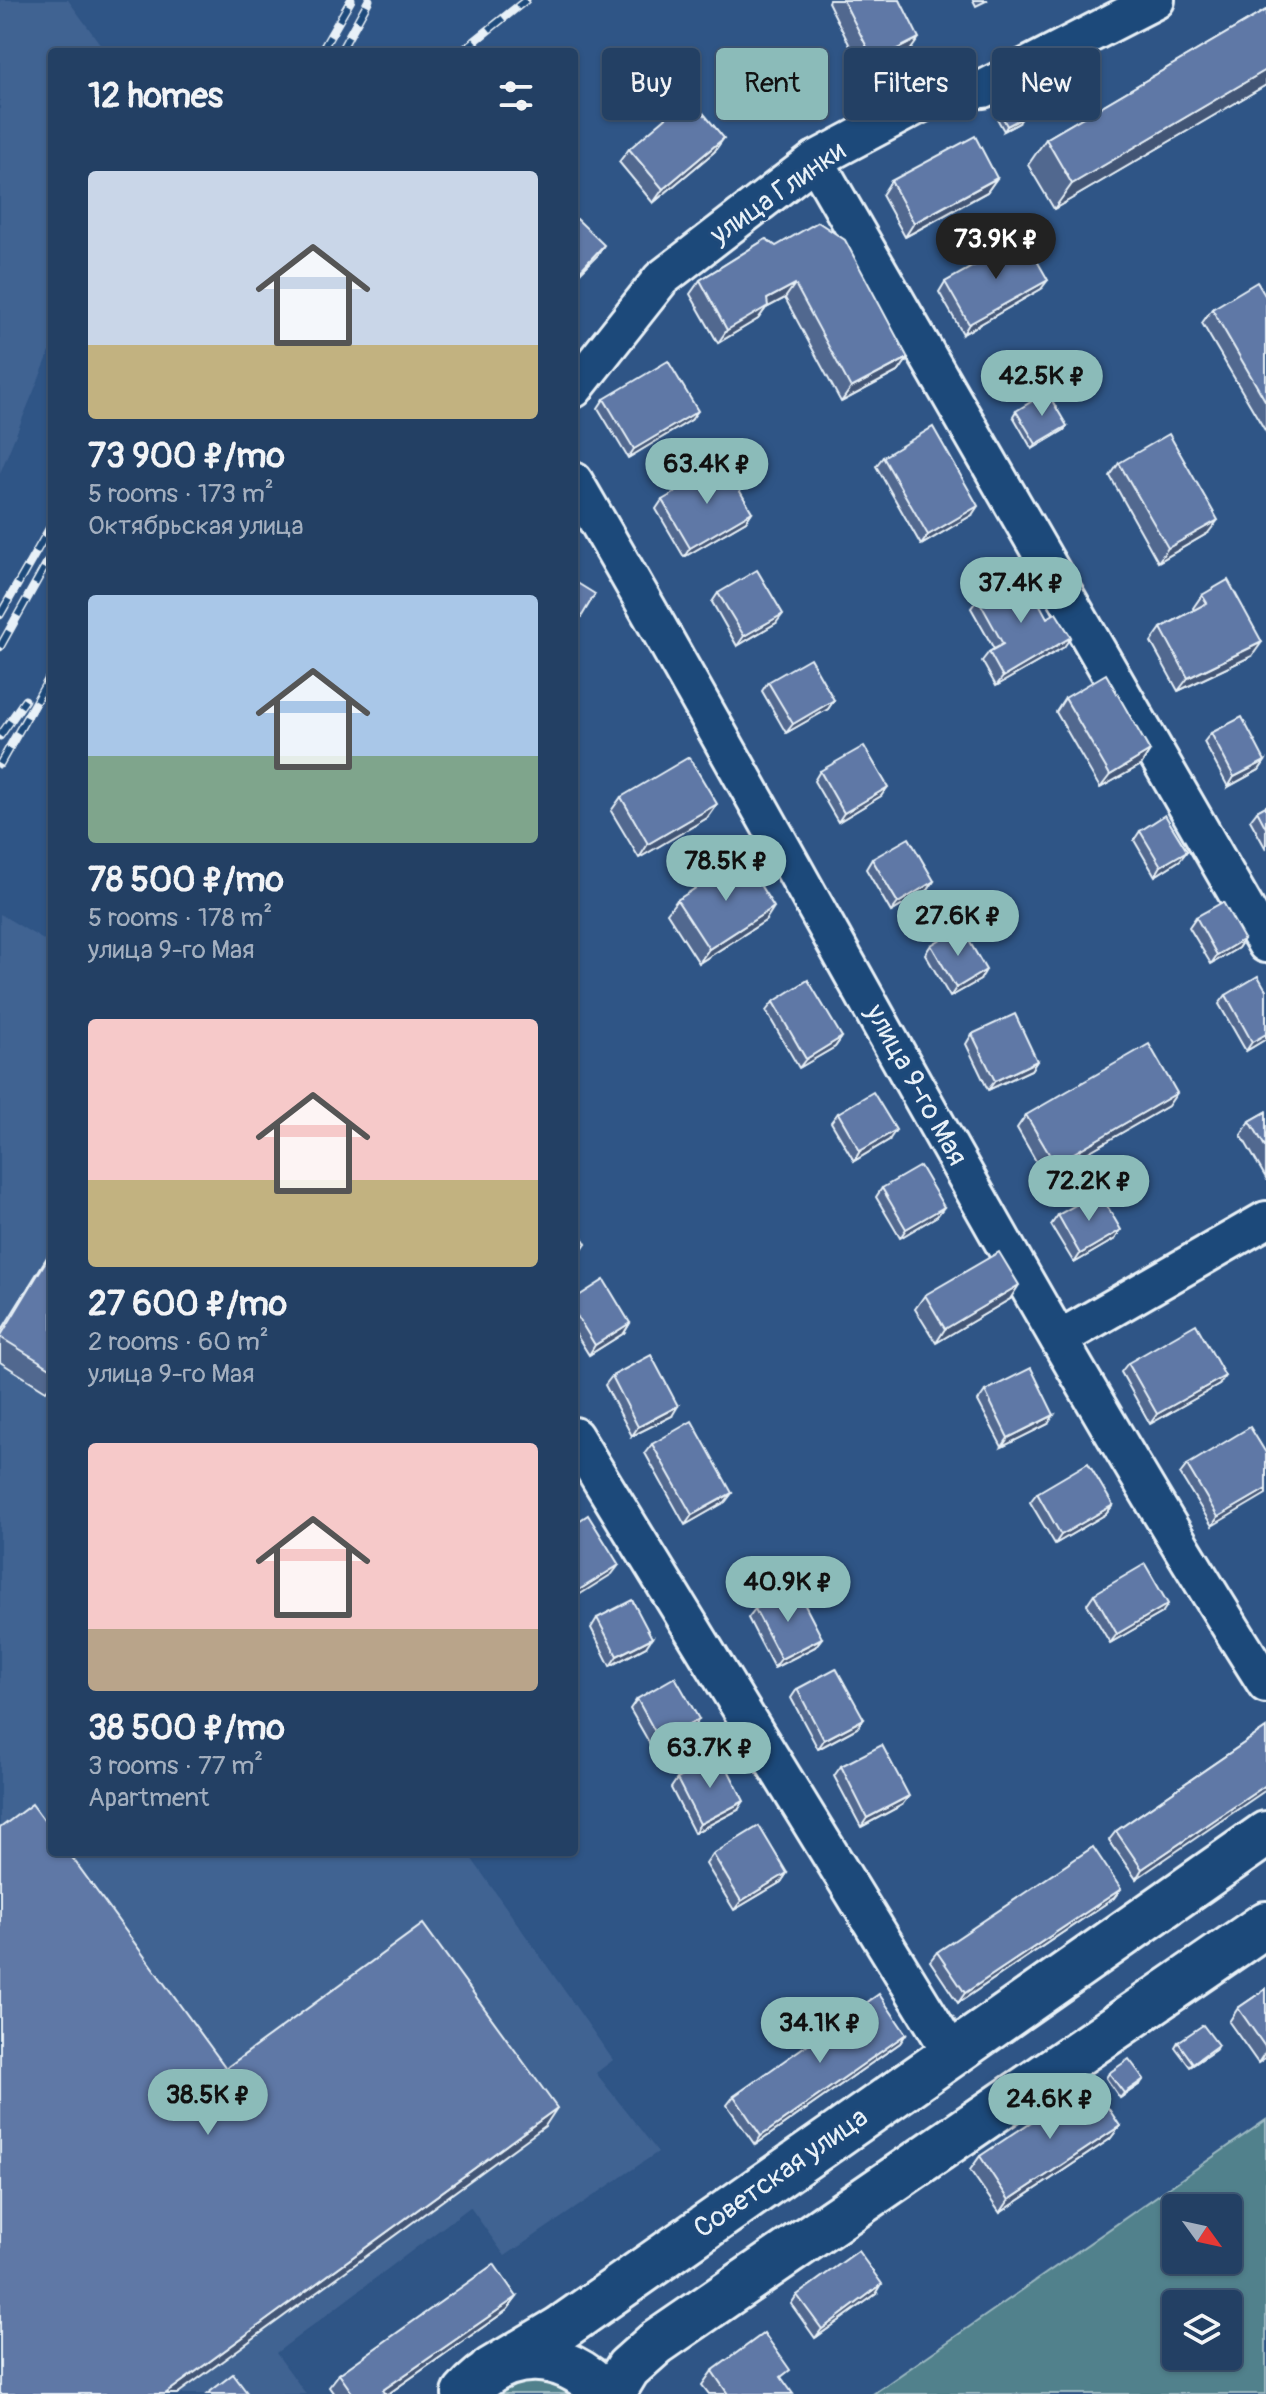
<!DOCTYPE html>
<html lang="en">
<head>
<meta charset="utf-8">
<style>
	:root { --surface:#234064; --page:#2f4b6d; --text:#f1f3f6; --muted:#a3afbf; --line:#405978; --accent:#8bbbb9 }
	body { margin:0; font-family:Pangolin,sans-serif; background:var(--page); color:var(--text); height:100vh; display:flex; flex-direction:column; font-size:30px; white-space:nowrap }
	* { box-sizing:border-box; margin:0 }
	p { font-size:26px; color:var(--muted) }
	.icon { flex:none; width:44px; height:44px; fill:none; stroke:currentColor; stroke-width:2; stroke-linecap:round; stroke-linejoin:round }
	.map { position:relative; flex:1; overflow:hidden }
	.details { position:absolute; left:48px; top:48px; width:530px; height:1808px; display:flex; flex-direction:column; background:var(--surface); border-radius:8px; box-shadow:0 2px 6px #0004,0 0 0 2px var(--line) }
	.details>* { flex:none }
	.top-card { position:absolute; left:602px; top:48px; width:544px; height:72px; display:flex; gap:16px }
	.needle { width:52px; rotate:123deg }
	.fabs { position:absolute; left:1162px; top:2194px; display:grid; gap:16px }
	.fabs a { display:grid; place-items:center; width:80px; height:80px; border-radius:8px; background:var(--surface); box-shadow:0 2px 6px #0004,0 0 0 2px var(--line); font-size:40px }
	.price { position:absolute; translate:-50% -68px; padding:0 18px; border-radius:28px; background:var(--accent); color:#111; font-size:26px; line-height:52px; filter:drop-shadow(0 2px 4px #0008) }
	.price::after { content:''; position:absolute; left:50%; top:48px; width:24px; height:18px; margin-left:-12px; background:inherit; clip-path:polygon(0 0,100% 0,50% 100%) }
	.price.selected { background:#222; color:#fff }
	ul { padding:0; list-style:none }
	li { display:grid; align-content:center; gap:16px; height:424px; padding:0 40px }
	li span { display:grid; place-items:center; height:248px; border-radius:8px; color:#555 }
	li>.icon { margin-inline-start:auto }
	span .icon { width:144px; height:144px; fill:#fffc; stroke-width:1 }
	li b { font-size:34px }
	h2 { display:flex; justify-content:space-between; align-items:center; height:96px; padding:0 40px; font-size:34px }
	.chip { padding:0 28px; border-radius:8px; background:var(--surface); box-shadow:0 2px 6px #0004,0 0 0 2px var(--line); font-size:28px; line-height:72px }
	.chip.selected { background:var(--accent); color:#111 }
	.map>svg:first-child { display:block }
</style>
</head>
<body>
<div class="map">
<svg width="1266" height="2394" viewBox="0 0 1266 2394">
	<rect width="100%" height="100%" fill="#2f5586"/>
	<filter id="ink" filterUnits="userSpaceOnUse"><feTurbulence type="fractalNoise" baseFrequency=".0125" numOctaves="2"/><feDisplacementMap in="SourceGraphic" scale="16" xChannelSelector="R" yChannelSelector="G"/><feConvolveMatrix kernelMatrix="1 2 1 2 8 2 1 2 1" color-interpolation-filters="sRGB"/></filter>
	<g filter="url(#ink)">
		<!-- built -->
		<g fill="#406392">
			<polygon points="0,0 68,0 106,52 52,52 52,347 0,473"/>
			<polygon points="0,914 52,945 52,1852 467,1852 613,2060 596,2073 658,2152 505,2256 470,2207 276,2353 306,2394 0,2394"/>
		</g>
		<!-- grass -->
		<g fill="#51818c" stroke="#9cb9c2" stroke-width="2" fill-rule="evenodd">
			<path d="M1266,2120V2394H873ZM1176,2208H1228V2260H1176ZM1176,2304H1228V2356H1176Z"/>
			<polygon points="543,2375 583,2394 490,2394 512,2379"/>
		</g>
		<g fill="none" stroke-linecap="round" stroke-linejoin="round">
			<!-- minor casing -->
			<g stroke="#e8f1f8" stroke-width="42">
				<g id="minor">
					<polyline points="815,160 1266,944"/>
					<polyline points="574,389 661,279 815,160 945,91 983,89 1156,0"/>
					<path d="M574,481C807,880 1019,1293 1266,1684"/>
					<polyline points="1059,1339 1266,1220"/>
					<polyline points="574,1436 951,2052"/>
				</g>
			</g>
			<!-- major casing -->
			<g stroke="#e8f1f8" stroke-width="50">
				<g id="major">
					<polyline points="491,2370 560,2329 1266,1834"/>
					<path d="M465,2394C507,2345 563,2349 606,2394"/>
					<polyline points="612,2394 628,2368 656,2343 1266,1924"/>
				</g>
			</g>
			<!-- minor -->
			<use href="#minor" stroke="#1f4a7a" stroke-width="36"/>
			<!-- major -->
			<use href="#major" stroke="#1f4a7a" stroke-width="44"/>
			<!-- rail casing -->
			<g stroke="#e8f1f8" stroke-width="9">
				<g id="rail">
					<polyline points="321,52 351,0"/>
					<polyline points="340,52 369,0"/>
					<polyline points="461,52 526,0"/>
					<polyline points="0,615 52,524"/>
					<polyline points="0,647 52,554"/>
					<polyline points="0,736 25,700"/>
					<polyline points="0,764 52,673"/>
				</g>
			</g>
			<!-- rail -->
			<use href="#rail" stroke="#1f4a7a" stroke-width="6" stroke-dasharray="18" stroke-linecap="butt"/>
		</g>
		<!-- wall -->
		<g fill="#51678f" stroke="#e8f1f8" stroke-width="2">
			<polygon points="829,0 900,0 909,52 864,74 828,2"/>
			<polygon points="973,0 988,0 976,6"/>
			<polygon points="1266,10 1266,85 1054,209 1028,165 1046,139"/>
			<polygon points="761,86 816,95 813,100 775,121 758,90"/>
			<polygon points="998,108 1019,123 1004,131 994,113"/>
			<polygon points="629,149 714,152 653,203 619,162"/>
			<polygon points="997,178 987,192 905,237 882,195 891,181"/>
			<polygon points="766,239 908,358 899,371 841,402 785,298 766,308 758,319 718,343 690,294 700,280"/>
			<polygon points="945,282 1041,289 963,334 939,292"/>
			<polygon points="1266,297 1266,432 1202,323 1212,309"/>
			<polygon points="604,399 691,420 628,458 598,408"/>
			<polygon points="1016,411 1067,426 1064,430 1032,449 1013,416"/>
			<polygon points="883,457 972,515 921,545 876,466"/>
			<polygon points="1119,463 1208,533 1158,562 1110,476"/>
			<polygon points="662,500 752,512 746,521 684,557 656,509"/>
			<polygon points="718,593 776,623 737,646 712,602"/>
			<polygon points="1202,595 1252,656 1178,691 1151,642 1161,628 1194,610 1193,608"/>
			<polygon points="978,599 1047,618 1064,647 996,686 982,661 989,652 994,649 971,608"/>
			<polygon points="768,682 834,700 828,709 786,733 762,691"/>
			<polygon points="1065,698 1150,751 1141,765 1100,788 1056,712"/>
			<polygon points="1211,733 1265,761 1259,770 1228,787 1204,742"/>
			<polygon points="820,771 881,796 838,822 814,781"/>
			<polygon points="621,797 707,818 639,858 611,811"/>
			<polygon points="1266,806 1266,849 1250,820 1257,811"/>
			<polygon points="1140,831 1187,851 1180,860 1155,876 1134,840"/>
			<polygon points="872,859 934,881 928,890 891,912 866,869"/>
			<polygon points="677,900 765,921 699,963 667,913"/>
			<polygon points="1196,917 1244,939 1238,948 1211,964 1189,927"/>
			<polygon points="931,945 980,980 950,997 925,954"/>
			<polygon points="1266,990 1266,1039 1246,1051 1219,1004 1226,995"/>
			<polygon points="773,1002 842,1037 835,1047 799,1068 766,1011"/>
			<polygon points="972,1034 1037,1061 1031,1070 988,1090 966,1044"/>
			<polygon points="1168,1106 1045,1177 1017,1128 1026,1115"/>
			<polygon points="1266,1112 1266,1178 1241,1135 1250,1121"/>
			<polygon points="838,1113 889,1140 854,1161 831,1122"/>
			<polygon points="882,1188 944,1207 937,1216 900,1238 876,1197"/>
			<polygon points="1058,1215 1115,1239 1074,1263 1051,1225"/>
			<polygon points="52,1249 52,1383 46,1391 0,1362 0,1333"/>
			<polygon points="925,1295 1010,1299 936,1343 915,1309"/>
			<polygon points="574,1299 630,1323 624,1333 589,1355 574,1331"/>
			<polygon points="1128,1363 1219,1385 1150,1424 1121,1372"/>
			<polygon points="612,1376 672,1416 632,1436 605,1385"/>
			<polygon points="985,1391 1048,1424 1002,1447 978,1401"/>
			<polygon points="652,1444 732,1493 725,1502 685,1525 645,1453"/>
			<polygon points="1266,1453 1212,1526 1180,1474 1187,1465"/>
			<polygon points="1037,1493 1113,1505 1106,1514 1055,1544 1030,1502"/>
			<polygon points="1094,1594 1162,1613 1110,1643 1087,1604"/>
			<polygon points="755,1609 822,1638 815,1647 774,1668 748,1618"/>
			<polygon points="597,1618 646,1647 610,1666 591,1628"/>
			<polygon points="797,1689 864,1719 857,1728 818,1749 791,1698"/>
			<polygon points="637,1699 699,1719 692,1729 654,1751 630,1709"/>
			<polygon points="1266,1728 1136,1879 1109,1840 1116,1831"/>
			<polygon points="841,1766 902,1805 861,1827 834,1776"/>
			<polygon points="677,1779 738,1810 694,1833 671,1788"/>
			<polygon points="713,1854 787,1873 781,1882 734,1910 706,1864"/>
			<polygon points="1114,1898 958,2003 930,1961 937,1952"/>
			<polygon points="1266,1989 1266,2057 1258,2063 1229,2022 1238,2008"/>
			<polygon points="906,2034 900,2043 755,2145 727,2105 734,2096"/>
			<polygon points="1178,2042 1215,2050 1190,2067 1175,2047"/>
			<polygon points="1109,2073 1140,2084 1120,2098 1106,2078"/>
			<polygon points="1120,2126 1110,2139 1000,2213 970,2170 980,2156"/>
			<polygon points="876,2294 815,2338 791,2304 797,2295"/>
			<polygon points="517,2297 507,2310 388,2394 334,2394 329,2387 339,2374"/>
			<polygon points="712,2371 793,2394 709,2394 702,2385"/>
		</g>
		<!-- shaded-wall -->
		<g fill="#425474" stroke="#e8f1f8" stroke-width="2">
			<polygon points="919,38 909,52 864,74 874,61"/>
			<polygon points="1266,70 1266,85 1054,209 1072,184"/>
			<polygon points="816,95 813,100 775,121 778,116"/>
			<polygon points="1022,118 1019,123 1004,131 1007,126"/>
			<polygon points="724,138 714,152 653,203 663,189"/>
			<polygon points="997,178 987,192 905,237 914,223"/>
			<polygon points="604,245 598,255 574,279 574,277"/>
			<polygon points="1048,280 1041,289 963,334 969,324"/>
			<polygon points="795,284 785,298 766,308 758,319 718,343 727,330 767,299"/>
			<polygon points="908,358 899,371 841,402 851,388"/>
			<polygon points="698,411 691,420 628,458 634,449"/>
			<polygon points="1067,426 1064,430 1032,449 1036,444"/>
			<polygon points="978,506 972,515 921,545 928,535"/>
			<polygon points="752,512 746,521 684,557 690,548"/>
			<polygon points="1218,520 1208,533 1158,562 1168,548"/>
			<polygon points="783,614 776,623 737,646 744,636"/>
			<polygon points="1071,637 1064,647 996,686 1003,677"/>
			<polygon points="1262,642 1252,656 1178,691 1188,678"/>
			<polygon points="834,700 828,709 786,733 793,724"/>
			<polygon points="1150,751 1141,765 1100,788 1110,775"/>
			<polygon points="1265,761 1259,770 1228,787 1234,777"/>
			<polygon points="888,787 881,796 838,822 844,813"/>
			<polygon points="717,804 707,818 639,858 648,844"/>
			<polygon points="1187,851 1180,860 1155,876 1161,866"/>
			<polygon points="934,881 928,890 891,912 898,903"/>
			<polygon points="774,907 765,921 699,963 709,949"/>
			<polygon points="1244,939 1238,948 1211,964 1217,955"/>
			<polygon points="986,970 980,980 950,997 956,988"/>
			<polygon points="1266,1034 1266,1039 1246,1051 1252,1042"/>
			<polygon points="842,1037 835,1047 799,1068 806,1059"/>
			<polygon points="1037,1061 1031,1070 988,1090 995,1081"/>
			<polygon points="1177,1093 1168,1106 1045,1177 1055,1164"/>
			<polygon points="896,1130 889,1140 854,1161 860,1151"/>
			<polygon points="944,1207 937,1216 900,1238 906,1229"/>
			<polygon points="1121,1230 1115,1239 1074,1263 1080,1254"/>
			<polygon points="586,1244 580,1253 574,1257 574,1251"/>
			<polygon points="1019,1285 1010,1299 936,1343 945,1329"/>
			<polygon points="630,1323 624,1333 589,1355 595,1345"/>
			<polygon points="1225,1376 1219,1385 1150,1424 1157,1414"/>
			<polygon points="678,1406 672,1416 632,1436 638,1427"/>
			<polygon points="1054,1415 1048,1424 1002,1447 1008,1438"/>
			<polygon points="1266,1489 1266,1494 1212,1526 1218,1517"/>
			<polygon points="732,1493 725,1502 685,1525 692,1515"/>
			<polygon points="1113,1505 1106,1514 1055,1544 1061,1535"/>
			<polygon points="619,1565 612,1574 574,1598 574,1593"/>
			<polygon points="1168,1604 1162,1613 1110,1643 1117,1634"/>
			<polygon points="652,1638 646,1647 610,1666 617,1656"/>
			<polygon points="822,1638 815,1647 774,1668 781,1659"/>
			<polygon points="699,1719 692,1729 654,1751 660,1741"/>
			<polygon points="864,1719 857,1728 818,1749 824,1740"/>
			<polygon points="1266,1785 1266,1790 1136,1879 1142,1869"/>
			<polygon points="909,1796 902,1805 861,1827 867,1818"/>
			<polygon points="744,1801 738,1810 694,1833 700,1824"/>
			<polygon points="787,1873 781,1882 734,1910 741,1901"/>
			<polygon points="1121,1889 1114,1898 958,2003 965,1993"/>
			<polygon points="906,2034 900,2043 755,2145 761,2136"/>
			<polygon points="1218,2045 1215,2050 1190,2067 1193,2063"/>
			<polygon points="1266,2051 1266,2057 1258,2063"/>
			<polygon points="1144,2079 1140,2084 1120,2098 1124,2093"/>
			<polygon points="557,2108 545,2126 177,2394 165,2394"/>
			<polygon points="1120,2126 1110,2139 1000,2213 1009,2200"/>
			<polygon points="882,2284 876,2294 815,2338 822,2329"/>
			<polygon points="517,2297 507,2310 388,2394 381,2394 383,2390"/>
		</g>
		<!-- building -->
		<g fill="#5e78a6" stroke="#e8f1f8" stroke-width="2">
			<polygon points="843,0 900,0 919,38 874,61"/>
			<polygon points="1266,10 1266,70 1072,184 1046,139"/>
			<polygon points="799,65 816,95 778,116 761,86"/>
			<polygon points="690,97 724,138 663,189 629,149"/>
			<polygon points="1012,100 1022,118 1007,126 998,108"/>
			<polygon points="975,136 997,178 914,223 891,181"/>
			<polygon points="577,219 604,245 574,277 574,221"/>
			<polygon points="818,222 845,240 908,358 851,388 795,284 767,299 768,306 727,330 700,280 766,239 776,246"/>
			<polygon points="1024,238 1048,280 969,324 945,282"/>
			<polygon points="1257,282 1266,297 1266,402 1212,309"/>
			<polygon points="668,361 698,411 634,449 604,399"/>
			<polygon points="1047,392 1067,426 1036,444 1016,411"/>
			<polygon points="933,427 978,506 928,535 883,457"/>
			<polygon points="1169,434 1218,520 1168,548 1119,463"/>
			<polygon points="724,464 752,512 690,548 662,500"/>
			<polygon points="757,570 783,614 744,636 718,593"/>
			<polygon points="1023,574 1047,618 1056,613 1071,637 1003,677 989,652 1003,644 978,599"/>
			<polygon points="1228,580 1262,642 1188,678 1161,628 1207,603 1202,595"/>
			<polygon points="574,581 595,594 574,629"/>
			<polygon points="810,658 834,700 793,724 768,682"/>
			<polygon points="1106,674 1150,751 1110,775 1065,698"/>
			<polygon points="1242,717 1265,761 1234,777 1211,733"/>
			<polygon points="864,746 888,787 844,813 820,771"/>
			<polygon points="689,757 717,804 648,844 621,797"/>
			<polygon points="1266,806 1266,828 1257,811"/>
			<polygon points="1165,815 1187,851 1161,866 1140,831"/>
			<polygon points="909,838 934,881 898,903 872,859"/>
			<polygon points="743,858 774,907 709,949 677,900"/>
			<polygon points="1223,902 1244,939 1217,955 1196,917"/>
			<polygon points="961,927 986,970 956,988 931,945"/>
			<polygon points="1258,976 1266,990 1266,1034 1252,1042 1226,995"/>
			<polygon points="808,980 842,1037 806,1059 773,1002"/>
			<polygon points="1015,1014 1037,1061 995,1081 972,1034"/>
			<polygon points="1149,1044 1177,1093 1055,1164 1026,1115"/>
			<polygon points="873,1092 896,1130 860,1151 838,1113"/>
			<polygon points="1266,1112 1266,1148 1250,1121"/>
			<polygon points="920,1166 944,1207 906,1229 882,1188"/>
			<polygon points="1099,1192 1121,1230 1080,1254 1058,1215"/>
			<polygon points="574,1223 586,1244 574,1251"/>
			<polygon points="52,1251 52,1369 0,1337"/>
			<polygon points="999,1252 1019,1285 945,1329 925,1295"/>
			<polygon points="604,1280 630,1323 595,1345 574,1311 574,1299"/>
			<polygon points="1196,1324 1225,1376 1157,1414 1128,1363"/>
			<polygon points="651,1355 678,1406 638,1427 612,1376"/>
			<polygon points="1031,1368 1054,1415 1008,1438 985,1391"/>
			<polygon points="692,1421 732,1493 692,1515 652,1444"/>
			<polygon points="1250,1427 1266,1453 1266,1489 1218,1517 1187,1465"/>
			<polygon points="1088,1463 1113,1505 1061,1535 1037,1493"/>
			<polygon points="588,1515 619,1565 574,1593 574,1524"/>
			<polygon points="1145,1564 1168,1604 1117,1634 1094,1594"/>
			<polygon points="796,1588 822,1638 781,1659 755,1609"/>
			<polygon points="632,1600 652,1638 617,1656 597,1618"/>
			<polygon points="836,1668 864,1719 824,1740 797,1689"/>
			<polygon points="675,1677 699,1719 660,1741 637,1699"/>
			<polygon points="1266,1728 1266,1785 1142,1869 1116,1831"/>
			<polygon points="882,1745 909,1796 867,1818 841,1766"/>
			<polygon points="721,1756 744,1801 700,1824 677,1779"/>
			<polygon points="32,1804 52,1831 52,1852 68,1852 226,2068 423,1924 557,2108 165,2394 0,2394 0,1828"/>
			<polygon points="759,1826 787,1873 741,1901 713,1854"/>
			<polygon points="1093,1847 1121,1889 965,1993 937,1952"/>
			<polygon points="1266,1989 1266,2048 1238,2008"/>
			<polygon points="879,1994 906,2034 761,2136 734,2096"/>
			<polygon points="1203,2025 1218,2045 1193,2063 1178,2042"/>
			<polygon points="1129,2059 1144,2079 1124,2093 1109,2073"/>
			<polygon points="1091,2082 1120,2126 1009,2200 980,2156"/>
			<polygon points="858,2251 882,2284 822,2329 797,2295"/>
			<polygon points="494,2264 517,2297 383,2390 386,2394 353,2394 339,2374"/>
			<polygon points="764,2333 790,2370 781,2377 793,2394 728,2394 712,2371"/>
			<polygon points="233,2374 248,2394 207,2394"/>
		</g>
	</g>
	<g text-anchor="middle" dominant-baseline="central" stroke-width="7" stroke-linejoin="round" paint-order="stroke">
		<!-- street labels -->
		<g font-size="28" fill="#e8f1f8" stroke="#1f4a7a">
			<text transform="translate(778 193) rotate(-35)">улица Глинки</text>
			<text transform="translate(916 1085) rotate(61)">улица 9-го Мая</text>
			<text transform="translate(781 2173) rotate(-35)">Советская улица</text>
		</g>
	</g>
</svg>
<div class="fabs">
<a><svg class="needle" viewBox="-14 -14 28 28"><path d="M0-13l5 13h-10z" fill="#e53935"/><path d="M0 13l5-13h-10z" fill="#a3afbf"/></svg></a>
<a><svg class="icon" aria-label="layers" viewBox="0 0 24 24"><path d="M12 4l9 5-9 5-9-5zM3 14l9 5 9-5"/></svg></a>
</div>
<b class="price selected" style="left:996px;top:281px">73.9K ₽</b>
<b class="price" style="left:1042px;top:418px">42.5K ₽</b>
<b class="price" style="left:707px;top:506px">63.4K ₽</b>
<b class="price" style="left:1021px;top:625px">37.4K ₽</b>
<b class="price" style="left:726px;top:903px">78.5K ₽</b>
<b class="price" style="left:958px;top:958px">27.6K ₽</b>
<b class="price" style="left:1089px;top:1223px">72.2K ₽</b>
<b class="price" style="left:788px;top:1624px">40.9K ₽</b>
<b class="price" style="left:710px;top:1790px">63.7K ₽</b>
<b class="price" style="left:820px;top:2065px">34.1K ₽</b>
<b class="price" style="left:208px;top:2137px">38.5K ₽</b>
<b class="price" style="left:1050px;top:2141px">24.6K ₽</b>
<div class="top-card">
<a class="chip">Buy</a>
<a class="chip selected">Rent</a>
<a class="chip">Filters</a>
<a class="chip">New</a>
</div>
<section class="details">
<h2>12 homes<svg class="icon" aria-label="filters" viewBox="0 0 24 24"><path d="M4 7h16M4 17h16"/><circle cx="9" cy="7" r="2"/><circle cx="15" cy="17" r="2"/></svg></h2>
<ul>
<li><span style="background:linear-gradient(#c9d6e8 70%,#c2b280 0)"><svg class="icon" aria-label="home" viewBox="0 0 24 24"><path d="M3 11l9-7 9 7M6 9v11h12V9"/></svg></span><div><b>73 900 ₽/mo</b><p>5 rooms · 173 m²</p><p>Октябрьская улица</p></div></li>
<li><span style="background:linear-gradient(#a9c7e8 65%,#7fa58c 0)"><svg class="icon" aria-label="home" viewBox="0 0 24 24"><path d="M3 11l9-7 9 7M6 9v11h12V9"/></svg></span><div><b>78 500 ₽/mo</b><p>5 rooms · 178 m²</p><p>улица 9-го Мая</p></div></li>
<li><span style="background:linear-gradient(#f6c9c9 65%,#c2b280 0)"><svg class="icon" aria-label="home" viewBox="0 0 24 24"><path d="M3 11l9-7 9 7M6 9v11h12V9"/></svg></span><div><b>27 600 ₽/mo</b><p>2 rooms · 60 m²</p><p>улица 9-го Мая</p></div></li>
<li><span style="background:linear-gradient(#f6c9c9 75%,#b9a48a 0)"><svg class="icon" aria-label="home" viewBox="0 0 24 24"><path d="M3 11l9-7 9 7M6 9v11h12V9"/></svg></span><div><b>38 500 ₽/mo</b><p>3 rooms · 77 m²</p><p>Apartment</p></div></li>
</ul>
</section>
</div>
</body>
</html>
